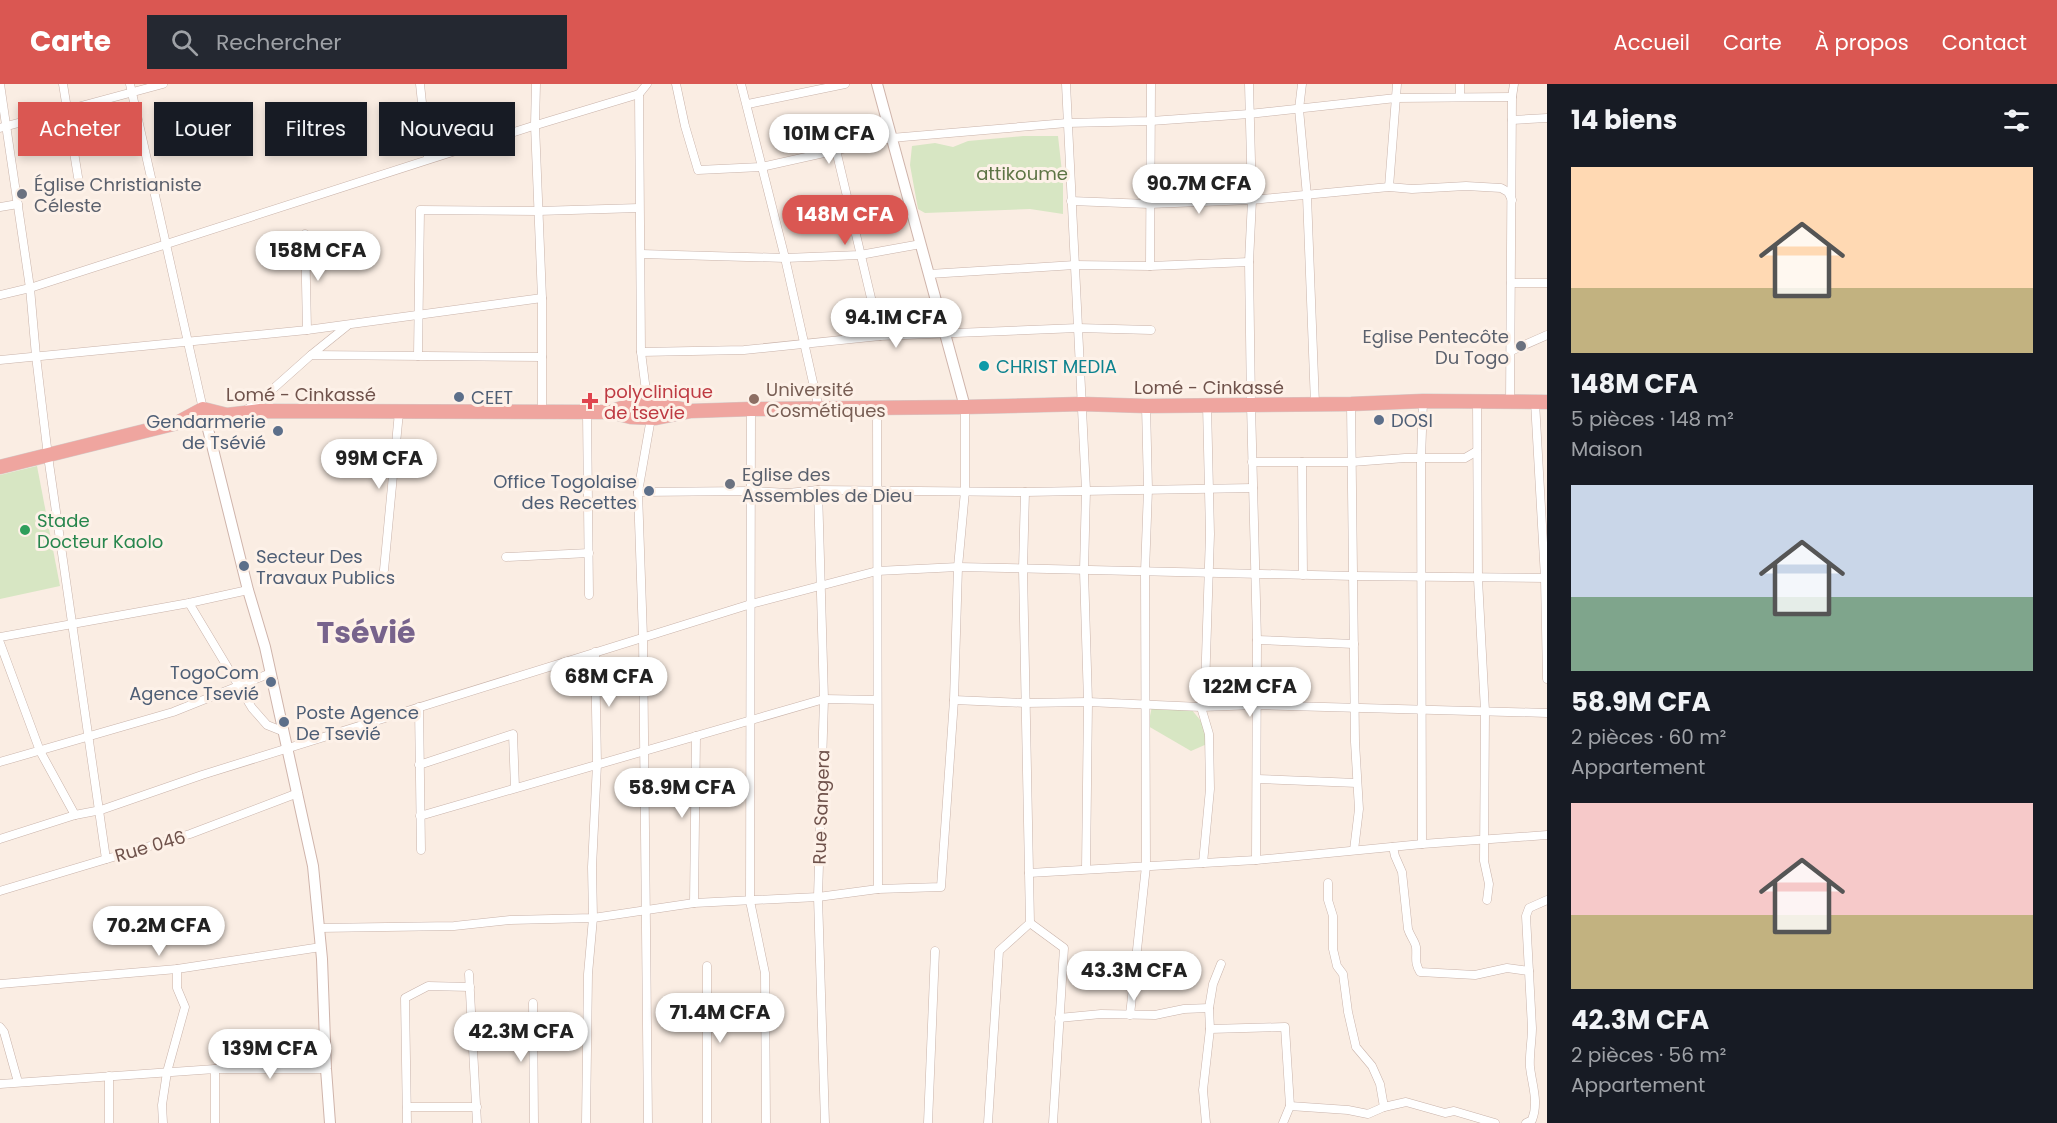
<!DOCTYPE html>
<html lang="fr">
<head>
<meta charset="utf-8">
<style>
	:root { --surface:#171b24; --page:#242831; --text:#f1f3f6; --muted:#9ea1a6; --accent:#da5752 }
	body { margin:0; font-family:Poppins,sans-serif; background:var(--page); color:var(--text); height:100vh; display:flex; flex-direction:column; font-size:22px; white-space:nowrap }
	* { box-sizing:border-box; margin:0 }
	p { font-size:20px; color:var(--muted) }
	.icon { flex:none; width:33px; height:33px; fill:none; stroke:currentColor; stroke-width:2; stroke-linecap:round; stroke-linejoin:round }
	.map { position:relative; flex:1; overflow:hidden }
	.details { display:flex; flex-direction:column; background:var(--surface); width:510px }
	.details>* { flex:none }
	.hud { position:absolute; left:18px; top:18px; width:570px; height:54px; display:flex; gap:12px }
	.price { position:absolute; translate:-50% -51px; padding:0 14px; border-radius:21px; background:#fff; color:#222; font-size:20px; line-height:39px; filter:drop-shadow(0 2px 3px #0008) }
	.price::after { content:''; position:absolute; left:50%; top:36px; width:18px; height:14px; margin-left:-9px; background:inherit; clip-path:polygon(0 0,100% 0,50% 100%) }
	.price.on { background:var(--accent); color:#fff }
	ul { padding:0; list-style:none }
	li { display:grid; align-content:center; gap:12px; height:318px; padding:0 24px }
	li span { display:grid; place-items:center; height:186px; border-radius:0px; color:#555 }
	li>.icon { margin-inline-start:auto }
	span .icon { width:108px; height:108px; fill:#fffc; stroke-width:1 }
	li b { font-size:26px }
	h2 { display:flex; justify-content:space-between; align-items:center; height:72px; padding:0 24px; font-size:26px }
	.tag { padding:0 21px; border-radius:0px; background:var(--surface); box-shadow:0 3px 9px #0003; font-size:21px; line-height:54px }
	.tag.on { background:var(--accent); color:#fff }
	header { display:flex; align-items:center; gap:36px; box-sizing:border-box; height:84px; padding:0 30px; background:var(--accent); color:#fff }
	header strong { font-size:28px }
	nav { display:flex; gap:33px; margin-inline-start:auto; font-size:21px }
	.search { width:420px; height:54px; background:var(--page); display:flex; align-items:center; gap:15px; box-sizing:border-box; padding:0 21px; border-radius:0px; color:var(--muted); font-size:22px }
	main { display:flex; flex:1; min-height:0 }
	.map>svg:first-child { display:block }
</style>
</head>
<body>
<header>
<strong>Carte</strong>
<div class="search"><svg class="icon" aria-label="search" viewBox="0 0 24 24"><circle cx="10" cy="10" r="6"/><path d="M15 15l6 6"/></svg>Rechercher</div>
<nav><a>Accueil</a><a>Carte</a><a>À propos</a><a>Contact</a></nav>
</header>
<main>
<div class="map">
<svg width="1547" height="1039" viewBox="0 0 1547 1039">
	<rect width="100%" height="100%" fill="#faede3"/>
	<!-- green -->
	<g fill="#d7e6c3">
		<polygon points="1023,52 1058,52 1063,97 1063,130 1030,125 925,129 918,125 910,81 912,62 935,59 953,63 968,57"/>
		<polygon points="37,382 60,502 0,515 0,391"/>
		<polygon points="1152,622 1191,625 1206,643 1207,660 1191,667 1148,642"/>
	</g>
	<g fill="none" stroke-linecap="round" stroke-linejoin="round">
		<!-- street casing -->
		<g stroke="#c9b3aa" stroke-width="9">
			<g id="street">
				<polyline points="0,0 30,204 36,272 48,372 106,775"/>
				<polyline points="63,0 78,93"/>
				<polyline points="130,0 203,325"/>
				<polyline points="420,0 428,75"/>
				<polyline points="536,0 535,41 542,214 542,328"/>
				<polyline points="676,0 685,42 698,86 761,83 891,54 1067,39 1151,37 1249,30 1396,14 1512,13"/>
				<polyline points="741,0 785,174 819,325"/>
				<polyline points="1066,0 1086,406 1084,487 1088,618 1086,785"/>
				<polyline points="1249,0 1252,116 1249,178 1251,321 1257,556 1256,776"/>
				<polyline points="1302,0 1299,25 1307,112 1315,320"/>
				<polyline points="639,10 641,268 646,307 650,320"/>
				<polyline points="1460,13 1460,0"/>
				<polyline points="748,20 845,0"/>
				<polyline points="1512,36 1547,34"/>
				<polyline points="0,44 163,0"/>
				<polyline points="836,66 880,252"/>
				<polyline points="1389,103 1397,0"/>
				<polyline points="1071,117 1149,120 1252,116 1389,103 1412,105 1466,102 1501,104 1508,108 1512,116"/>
				<polyline points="0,123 18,120"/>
				<polyline points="305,150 307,246"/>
				<polyline points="641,170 785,174 860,171 921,160"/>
				<polyline points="1150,182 1151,0"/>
				<polyline points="929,190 1075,181 1150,182 1249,178"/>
				<polyline points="1511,199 1547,199"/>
				<polyline points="0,211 30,204 533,42 639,10 647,0"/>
				<polyline points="1511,267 1547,251"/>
				<polyline points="641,268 744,266 880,252 1078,244 1151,246"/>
				<polyline points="311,271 347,242"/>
				<polyline points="418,272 420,126 538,127 639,124"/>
				<polyline points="0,276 307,246 542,214"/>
				<polyline points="1477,317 1478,495 1485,627 1484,777 1489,800 1487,816"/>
				<polyline points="1510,318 1512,13 1514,0"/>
				<polyline points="1535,318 1545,494 1547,595"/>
				<polyline points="1351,320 1355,658 1359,725 1354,766"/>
				<polyline points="877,324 878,805"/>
				<polyline points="751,325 750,817 765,889 766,1039"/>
				<polyline points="246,326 265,312 311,271 542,273"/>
				<polyline points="587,328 589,511"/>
				<polyline points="1252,378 1352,378 1405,374 1465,374 1477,367"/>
				<polyline points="1302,378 1303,491"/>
				<polyline points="818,406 824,615 818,813 825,1039"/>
				<polyline points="638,408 751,407 788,409 818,406 1025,408 1253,404"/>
				<polyline points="506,473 589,469"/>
				<polyline points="384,486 399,328"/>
				<polyline points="189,519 252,624 267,641 282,647"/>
				<polyline points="0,553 189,519 248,506"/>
				<polyline points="1257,556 1354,560"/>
				<polyline points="0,559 40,667 75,731"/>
				<polyline points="954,616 1025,619 1088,618 1201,623 1256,621 1547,629"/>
				<polyline points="419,623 421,766"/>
				<polyline points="0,678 173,628 271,589"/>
				<polyline points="419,681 513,650 515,704"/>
				<polyline points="1257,695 1357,699"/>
				<polyline points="420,732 824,615 877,616"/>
				<polyline points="0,755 75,731 101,726 202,691 751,520 877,487 958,483 1354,492 1547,494"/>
				<polyline points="1422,760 1421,375 1423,317"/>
				<path d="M1393,763L1395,772L1402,788L1408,845C1410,852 1415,857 1416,863C1417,874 1414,878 1420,888L1475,891L1507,884L1529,887"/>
				<polyline points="1203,779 1210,705 1209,650 1201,623 1205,604 1210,450 1207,321"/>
				<polyline points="1029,789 1256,776 1422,760 1547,751"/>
				<polyline points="1328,799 1328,816 1333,832 1333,865 1337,882 1343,890 1348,928 1356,963 1372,982 1380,1000 1384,1023"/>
				<polyline points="0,807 190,750 298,709"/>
				<polyline points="694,819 696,652"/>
				<polyline points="1030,839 1064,864 1053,1039"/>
				<polyline points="319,844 454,842 510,836 593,834 694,819 818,813 878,805 941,803 954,616 958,483 965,407 965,323"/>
				<polyline points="469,890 477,1039"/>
				<polyline points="0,900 177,885 321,863"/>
				<polyline points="533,919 534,1039"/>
				<polyline points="1130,931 1146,782 1145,488 1148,405 1146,322"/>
				<polyline points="1059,934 1101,930 1155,931 1184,925 1209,924"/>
				<polyline points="0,943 4,948 18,998"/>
				<polyline points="1210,945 1285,943 1290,1022 1283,1039"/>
				<polyline points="215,985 326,985"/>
				<polyline points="0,1000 215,985 215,1039"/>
				<polyline points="1290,1022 1348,1026 1368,1030 1384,1023 1406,1018 1445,1029 1454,1027 1495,1039"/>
				<polyline points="407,1023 477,1023"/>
				<polyline points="109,1039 109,992"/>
				<polyline points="163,1039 162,1021 167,988 185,923 177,904 177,885"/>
				<polyline points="407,1039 405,914 428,902 470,903"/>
				<polyline points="586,1039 588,890 593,834 592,783 597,680 595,568"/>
				<polyline points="648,1039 643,553 638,408 651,334"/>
				<polyline points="707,1039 707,882"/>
				<polyline points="928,1039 935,867"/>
				<polyline points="988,1039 999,867 1030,839 1023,485 1025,408"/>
				<polyline points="1206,1039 1203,1006 1210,945 1209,924 1213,900 1221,880"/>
				<path d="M1526,1039L1532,1036C1539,1018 1532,1001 1530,983C1529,972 1532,956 1532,944L1526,832L1529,824L1547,816"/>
			</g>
		</g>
		<!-- secondary casing -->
		<g stroke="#cfb4ab" stroke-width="12">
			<g id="secondary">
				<polyline points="877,0 965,323"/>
				<polyline points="203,325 248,506 265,563 313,782 322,875 326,985 330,1039"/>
			</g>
		</g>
		<!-- highway casing -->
		<g stroke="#d4cbc9" stroke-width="15">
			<g id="highway">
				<path d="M611,328C635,317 657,320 682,325"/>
				<polyline points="0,383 177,339 203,325 227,331 260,327 611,328 631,333 656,334 691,327 751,325 965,323 1082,320 1146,322 1351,320 1423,317 1547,318"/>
			</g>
		</g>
		<!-- street -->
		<use href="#street" stroke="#fff" stroke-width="8"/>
		<!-- secondary -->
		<use href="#secondary" stroke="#fff" stroke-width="10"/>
		<!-- highway -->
		<use href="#highway" stroke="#efa59f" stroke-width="14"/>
	</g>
	<!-- markers -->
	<g fill="#6b7280" stroke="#fdf1e8" stroke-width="2">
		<circle cx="22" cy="110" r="6"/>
		<circle cx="1521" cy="262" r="6"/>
		<circle cx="730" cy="400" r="6"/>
	</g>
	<circle fill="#0f9aa8" stroke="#fdf1e8" stroke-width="2" cx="984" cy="282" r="6"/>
	<g fill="#5c6f8a" stroke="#fdf1e8" stroke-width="2">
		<circle cx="459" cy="313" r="6"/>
		<circle cx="1379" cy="336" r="6"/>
		<circle cx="278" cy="347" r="6"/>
		<circle cx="649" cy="407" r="6"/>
		<circle cx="244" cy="482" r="6"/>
		<circle cx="271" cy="598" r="6"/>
		<circle cx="284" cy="638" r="6"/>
	</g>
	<circle fill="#8d6e63" stroke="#fdf1e8" stroke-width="2" cx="754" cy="315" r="6"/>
	<path fill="#e0444e" stroke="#fdf1e8" stroke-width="2" d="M587 308h6v6h6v6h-6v6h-6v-6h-6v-6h6z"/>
	<circle fill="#2e9e5b" stroke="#fdf1e8" stroke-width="2" cx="25" cy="446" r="6"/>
	<g text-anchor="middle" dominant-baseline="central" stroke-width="6" stroke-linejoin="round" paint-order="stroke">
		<!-- park labels -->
		<g font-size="18" fill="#5c7444" stroke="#fdf1e8">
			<text x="1022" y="89">attikoume</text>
		</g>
		<!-- worship labels -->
		<g font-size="18" fill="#5b616d" stroke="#fdf1e8" text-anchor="start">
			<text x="34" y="100">Église Christianiste<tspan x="34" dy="21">Céleste</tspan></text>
			<text x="1509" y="252" text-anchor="end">Eglise Pentecôte<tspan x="1509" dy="21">Du Togo</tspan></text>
			<text x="742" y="390">Eglise des<tspan x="742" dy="21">Assembles de Dieu</tspan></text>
		</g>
		<!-- culture labels -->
		<g font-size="18" fill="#0d838f" stroke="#fdf1e8" text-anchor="start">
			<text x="996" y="282">CHRIST MEDIA</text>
		</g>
		<!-- street labels -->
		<g font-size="18" fill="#6f524b" stroke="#fdf1e8">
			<text x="1209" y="303">Lomé - Cinkassé</text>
			<text x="301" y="310">Lomé - Cinkassé</text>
			<text transform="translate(821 723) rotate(-88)">Rue Sangera</text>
			<text transform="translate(150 762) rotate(-16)">Rue 046</text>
		</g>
		<!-- education labels -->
		<g font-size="18" fill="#785e54" stroke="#fdf1e8" text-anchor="start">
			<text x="766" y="305">Université<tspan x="766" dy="21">Cosmétiques</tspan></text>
		</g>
		<!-- health labels -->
		<g font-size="18" fill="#be3a42" stroke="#fdf1e8" text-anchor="start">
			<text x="604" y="307">polyclinique<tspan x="604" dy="21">de tsevie</tspan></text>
		</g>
		<!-- service labels -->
		<g font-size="18" fill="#4e5e75" stroke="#fdf1e8" text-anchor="start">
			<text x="471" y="313">CEET</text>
			<text x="1391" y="336">DOSI</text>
			<text x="266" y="337" text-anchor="end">Gendarmerie<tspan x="266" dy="21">de Tsévié</tspan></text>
			<text x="637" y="397" text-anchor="end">Office Togolaise<tspan x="637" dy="21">des Recettes</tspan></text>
			<text x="256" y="472">Secteur Des<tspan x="256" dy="21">Travaux Publics</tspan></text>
			<text x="259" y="588" text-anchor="end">TogoCom<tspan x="259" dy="21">Agence Tsevié</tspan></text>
			<text x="296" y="628">Poste Agence<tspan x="296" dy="21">De Tsevié</tspan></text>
		</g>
		<!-- leisure labels -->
		<g font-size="18" fill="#27864d" stroke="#fdf1e8" text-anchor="start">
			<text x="37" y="436">Stade<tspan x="37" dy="21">Docteur Kaolo</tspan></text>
		</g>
		<!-- town labels -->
		<g font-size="30" font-weight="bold" fill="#77638c" stroke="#fdf1e8">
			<text x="366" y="548">Tsévié</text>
		</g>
	</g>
</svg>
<b class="price" style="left:829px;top:81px">101M CFA</b>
<b class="price" style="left:1199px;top:131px">90.7M CFA</b>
<b class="price on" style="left:845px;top:162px">148M CFA</b>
<b class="price" style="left:318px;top:198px">158M CFA</b>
<b class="price" style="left:896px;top:265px">94.1M CFA</b>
<b class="price" style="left:379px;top:406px">99M CFA</b>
<b class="price" style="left:609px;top:624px">68M CFA</b>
<b class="price" style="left:1250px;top:634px">122M CFA</b>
<b class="price" style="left:682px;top:735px">58.9M CFA</b>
<b class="price" style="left:159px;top:873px">70.2M CFA</b>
<b class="price" style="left:1134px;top:918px">43.3M CFA</b>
<b class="price" style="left:720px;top:960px">71.4M CFA</b>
<b class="price" style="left:521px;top:979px">42.3M CFA</b>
<b class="price" style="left:270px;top:996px">139M CFA</b>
<div class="hud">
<a class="tag on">Acheter</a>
<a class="tag">Louer</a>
<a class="tag">Filtres</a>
<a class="tag">Nouveau</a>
</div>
</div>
<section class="details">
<h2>14 biens<svg class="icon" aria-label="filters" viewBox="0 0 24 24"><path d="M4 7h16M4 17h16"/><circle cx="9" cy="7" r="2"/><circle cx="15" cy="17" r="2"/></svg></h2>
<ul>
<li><span style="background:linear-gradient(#ffd9b3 65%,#c2b280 0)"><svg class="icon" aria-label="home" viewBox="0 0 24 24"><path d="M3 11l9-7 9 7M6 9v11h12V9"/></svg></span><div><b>148M CFA</b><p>5 pièces · 148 m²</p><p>Maison</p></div></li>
<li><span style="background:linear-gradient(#c9d6e8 60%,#7fa58c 0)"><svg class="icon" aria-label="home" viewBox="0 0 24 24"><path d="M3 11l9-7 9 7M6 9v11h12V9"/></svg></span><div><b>58.9M CFA</b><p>2 pièces · 60 m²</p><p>Appartement</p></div></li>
<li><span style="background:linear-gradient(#f6c9c9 60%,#c2b280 0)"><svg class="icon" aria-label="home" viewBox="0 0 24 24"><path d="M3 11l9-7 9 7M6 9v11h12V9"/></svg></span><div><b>42.3M CFA</b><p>2 pièces · 56 m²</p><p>Appartement</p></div></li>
</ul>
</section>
</main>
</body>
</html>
